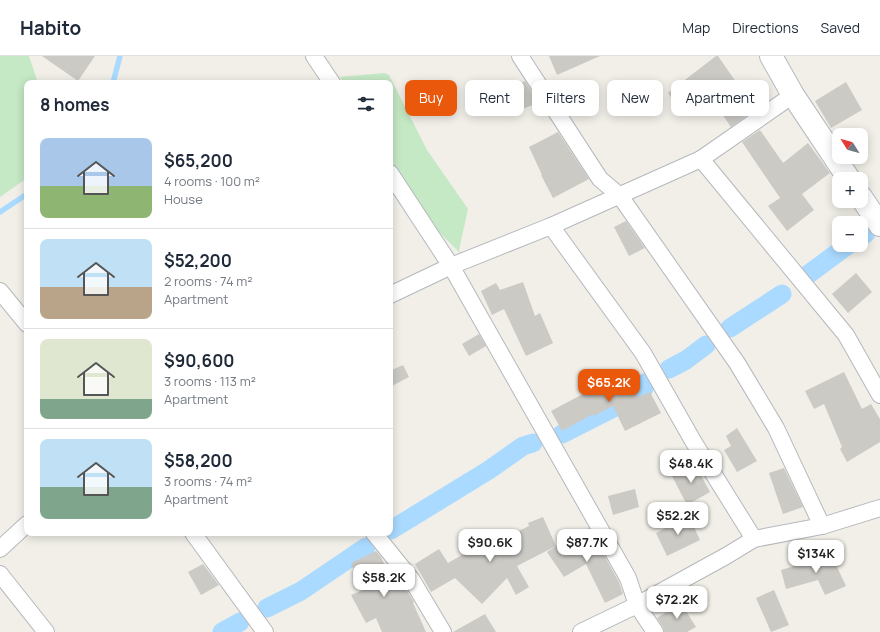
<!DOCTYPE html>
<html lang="en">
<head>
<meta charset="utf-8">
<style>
	:root { --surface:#fff; --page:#f6f6f7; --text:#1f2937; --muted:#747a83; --line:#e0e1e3; --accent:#ea580c }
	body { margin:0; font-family:Manrope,sans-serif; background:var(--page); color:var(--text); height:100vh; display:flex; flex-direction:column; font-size:15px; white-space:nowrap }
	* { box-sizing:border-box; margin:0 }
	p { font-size:13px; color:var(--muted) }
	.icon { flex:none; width:22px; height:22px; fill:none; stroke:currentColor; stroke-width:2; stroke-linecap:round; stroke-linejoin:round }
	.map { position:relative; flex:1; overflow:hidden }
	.panel { position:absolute; left:24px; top:24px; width:369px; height:456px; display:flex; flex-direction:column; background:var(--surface); border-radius:8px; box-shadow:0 2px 10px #0003 }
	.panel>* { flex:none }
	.guide { position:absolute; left:405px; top:24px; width:380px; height:36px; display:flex; gap:8px }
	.needle { width:26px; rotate:307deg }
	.fabs { position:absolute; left:832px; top:72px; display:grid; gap:8px }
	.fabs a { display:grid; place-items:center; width:36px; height:36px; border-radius:8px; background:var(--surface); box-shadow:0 2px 10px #0003; font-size:20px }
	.price { position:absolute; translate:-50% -34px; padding:0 9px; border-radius:8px; background:#fff; color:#222; font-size:13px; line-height:26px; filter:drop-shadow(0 1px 2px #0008) }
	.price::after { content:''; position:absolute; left:50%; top:24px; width:12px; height:9px; margin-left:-6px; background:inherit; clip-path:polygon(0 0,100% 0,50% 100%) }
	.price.on { background:var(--accent); color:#fff }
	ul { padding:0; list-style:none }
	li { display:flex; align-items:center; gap:12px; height:100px; padding:0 16px }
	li+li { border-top:1px solid var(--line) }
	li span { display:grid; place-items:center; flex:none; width:112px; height:80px; border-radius:8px; color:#555 }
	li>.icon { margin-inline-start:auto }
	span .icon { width:48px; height:48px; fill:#fffc; stroke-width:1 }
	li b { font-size:17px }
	h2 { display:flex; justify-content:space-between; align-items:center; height:48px; padding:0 16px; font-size:17px }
	.chip { padding:0 14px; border-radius:8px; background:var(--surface); box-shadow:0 2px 10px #0003; font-size:14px; line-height:36px }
	.chip.on { background:var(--accent); color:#fff }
	header { display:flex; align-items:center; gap:24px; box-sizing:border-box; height:56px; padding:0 20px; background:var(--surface); border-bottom:1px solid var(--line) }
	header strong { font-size:19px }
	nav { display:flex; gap:22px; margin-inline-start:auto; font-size:14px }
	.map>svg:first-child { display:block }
</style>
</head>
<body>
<header>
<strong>Habito</strong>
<nav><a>Map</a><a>Directions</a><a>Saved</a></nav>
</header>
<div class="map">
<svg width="880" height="576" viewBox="0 0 880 576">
	<rect width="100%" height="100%" fill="#f1efe8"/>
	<!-- green -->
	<g fill="#c5e8c5">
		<polygon points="0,0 29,0 38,27 27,27 27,122 0,141"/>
		<polygon points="385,17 389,19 427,94 468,153 459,194 461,198 430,167 390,109 390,27 344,27 340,21"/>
	</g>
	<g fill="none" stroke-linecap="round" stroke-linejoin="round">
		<!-- stream -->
		<g stroke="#aadaff" stroke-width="5.5">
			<polyline points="113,27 120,0"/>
			<polyline points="0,156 27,138"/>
		</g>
		<!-- canal -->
		<g stroke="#aadaff" stroke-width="19">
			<polyline points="861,181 866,177"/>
			<polyline points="806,220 848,189"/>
			<polyline points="730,272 782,238"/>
			<polyline points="669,313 686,304 706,289"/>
			<polyline points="562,378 635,341 643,334 647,326"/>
			<polyline points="391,474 489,414 523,390 533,387"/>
			<polyline points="267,552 301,535 366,491"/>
			<polyline points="222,576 240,566"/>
		</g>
	</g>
	<!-- building -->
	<g fill="#cccac5">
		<polygon points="42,0 95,0 78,25"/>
		<polygon points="549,0 600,0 557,19"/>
		<polygon points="716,0 718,0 754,52 748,56 749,58 731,71 704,32 678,51 668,37"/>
		<polygon points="525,25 535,41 538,47 504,60 495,36"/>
		<polygon points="846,26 862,54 831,72 815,45"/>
		<polygon points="760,74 783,107 808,87 830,117 802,138 814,154 787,175 768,150 780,142 742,86"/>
		<polygon points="558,76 589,123 553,142 541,119 542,119 529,91"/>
		<polygon points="626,165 645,192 629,200 614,171"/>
		<polygon points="856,217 872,236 848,257 832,238"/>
		<polygon points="523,226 535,260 540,257 553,287 526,300 504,253 492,259 481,235 496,227 500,234"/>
		<polygon points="479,278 486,290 469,300 462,288"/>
		<polygon points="403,309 409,321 390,331 390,315"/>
		<polygon points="624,313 638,341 650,336 661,357 625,375 613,350 594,360 593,358 562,375 551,355 583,338 581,335"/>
		<polygon points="844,316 862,353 871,348 880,363 880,386 847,406 840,393 842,391 824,348 814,353 805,335"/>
		<polygon points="737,372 757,405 737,416 724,394 731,390 726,380"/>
		<polygon points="695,408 710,436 687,449 672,420"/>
		<polygon points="784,412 803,451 783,458 769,417"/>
		<polygon points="635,433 639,451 613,459 608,440"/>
		<polygon points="689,460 700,484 667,500 656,477"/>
		<polygon points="543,461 556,490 517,510 529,531 516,539 507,522 482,548 455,522 431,536 415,508 439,493 448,507 474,492 476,496 529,470 528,467"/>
		<polygon points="589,472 619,526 623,538 605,547 586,508 564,521 547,496 562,486"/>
		<polygon points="832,494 840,510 837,511 846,530 825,539 818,524 786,533 781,514 808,506"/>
		<polygon points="376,495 381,501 396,533 404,529 414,546 413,547 426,576 382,576 376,562 366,567 351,539 363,534 351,507"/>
		<polygon points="203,508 219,529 201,539 188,516"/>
		<polygon points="774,534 789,569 771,576 756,542"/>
		<polygon points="681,547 696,571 687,576 664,576 663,571 657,562"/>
		<polygon points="485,558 496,576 453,576"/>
	</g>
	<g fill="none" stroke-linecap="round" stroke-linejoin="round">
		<!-- street casing -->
		<g stroke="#b5b8bc" stroke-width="18">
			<g id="street">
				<polyline points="314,0 332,27"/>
				<polyline points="520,0 600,123 620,140 737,307 776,372 822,470"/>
				<polyline points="701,103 846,279 880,339"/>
				<polyline points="390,117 451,210 628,522 637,549 655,576"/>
				<polyline points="551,170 643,297 693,385 754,483"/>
				<polyline points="0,235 27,268"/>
				<polyline points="390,239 451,210 551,170 701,103 793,39"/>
				<polyline points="193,477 265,576"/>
				<polyline points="374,477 412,524 443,576"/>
				<polyline points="0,493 27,468"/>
				<polyline points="0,518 46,576"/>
				<polyline points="581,576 637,549 726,500 754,483 822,470 880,452"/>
			</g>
		</g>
		<!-- secondary casing -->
		<g stroke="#b6babf" stroke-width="24">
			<g id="secondary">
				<polyline points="771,0 793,39 849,123"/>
				<polyline points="861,141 880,169"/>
			</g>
		</g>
		<!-- street -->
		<use href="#street" stroke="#fff" stroke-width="16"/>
		<!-- secondary -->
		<use href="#secondary" stroke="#fff" stroke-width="22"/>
	</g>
</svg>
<div class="fabs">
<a><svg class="needle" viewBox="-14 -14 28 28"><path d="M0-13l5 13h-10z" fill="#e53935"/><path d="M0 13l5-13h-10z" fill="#747a83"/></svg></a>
<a>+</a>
<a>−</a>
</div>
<b class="price on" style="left:609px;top:347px">$65.2K</b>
<b class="price" style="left:691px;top:428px">$48.4K</b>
<b class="price" style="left:678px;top:480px">$52.2K</b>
<b class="price" style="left:490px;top:507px">$90.6K</b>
<b class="price" style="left:587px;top:507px">$87.7K</b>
<b class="price" style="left:816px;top:518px">$134K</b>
<b class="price" style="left:384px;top:542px">$58.2K</b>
<b class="price" style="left:677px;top:564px">$72.2K</b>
<div class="guide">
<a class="chip on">Buy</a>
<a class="chip">Rent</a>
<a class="chip">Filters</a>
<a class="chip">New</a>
<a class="chip">Apartment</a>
</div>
<section class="panel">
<h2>8 homes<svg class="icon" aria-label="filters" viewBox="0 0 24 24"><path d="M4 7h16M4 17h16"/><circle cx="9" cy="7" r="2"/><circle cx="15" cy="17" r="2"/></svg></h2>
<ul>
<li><span style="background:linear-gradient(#a9c7e8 60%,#8fb573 0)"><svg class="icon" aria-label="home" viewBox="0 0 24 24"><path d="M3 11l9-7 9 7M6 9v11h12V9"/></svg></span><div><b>$65,200</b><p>4 rooms · 100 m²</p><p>House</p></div></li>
<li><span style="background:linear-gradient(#bfe0f5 60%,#b9a48a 0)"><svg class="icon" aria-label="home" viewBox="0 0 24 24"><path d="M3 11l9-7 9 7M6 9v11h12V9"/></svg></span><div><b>$52,200</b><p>2 rooms · 74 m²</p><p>Apartment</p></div></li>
<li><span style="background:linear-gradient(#dfe7d0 75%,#7fa58c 0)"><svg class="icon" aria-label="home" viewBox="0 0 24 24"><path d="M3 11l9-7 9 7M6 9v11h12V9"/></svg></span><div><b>$90,600</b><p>3 rooms · 113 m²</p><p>Apartment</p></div></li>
<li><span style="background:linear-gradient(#bfe0f5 60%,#7fa58c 0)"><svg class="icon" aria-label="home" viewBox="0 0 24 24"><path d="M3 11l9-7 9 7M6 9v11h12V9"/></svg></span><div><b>$58,200</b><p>3 rooms · 74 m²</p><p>Apartment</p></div></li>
</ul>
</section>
</div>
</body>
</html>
